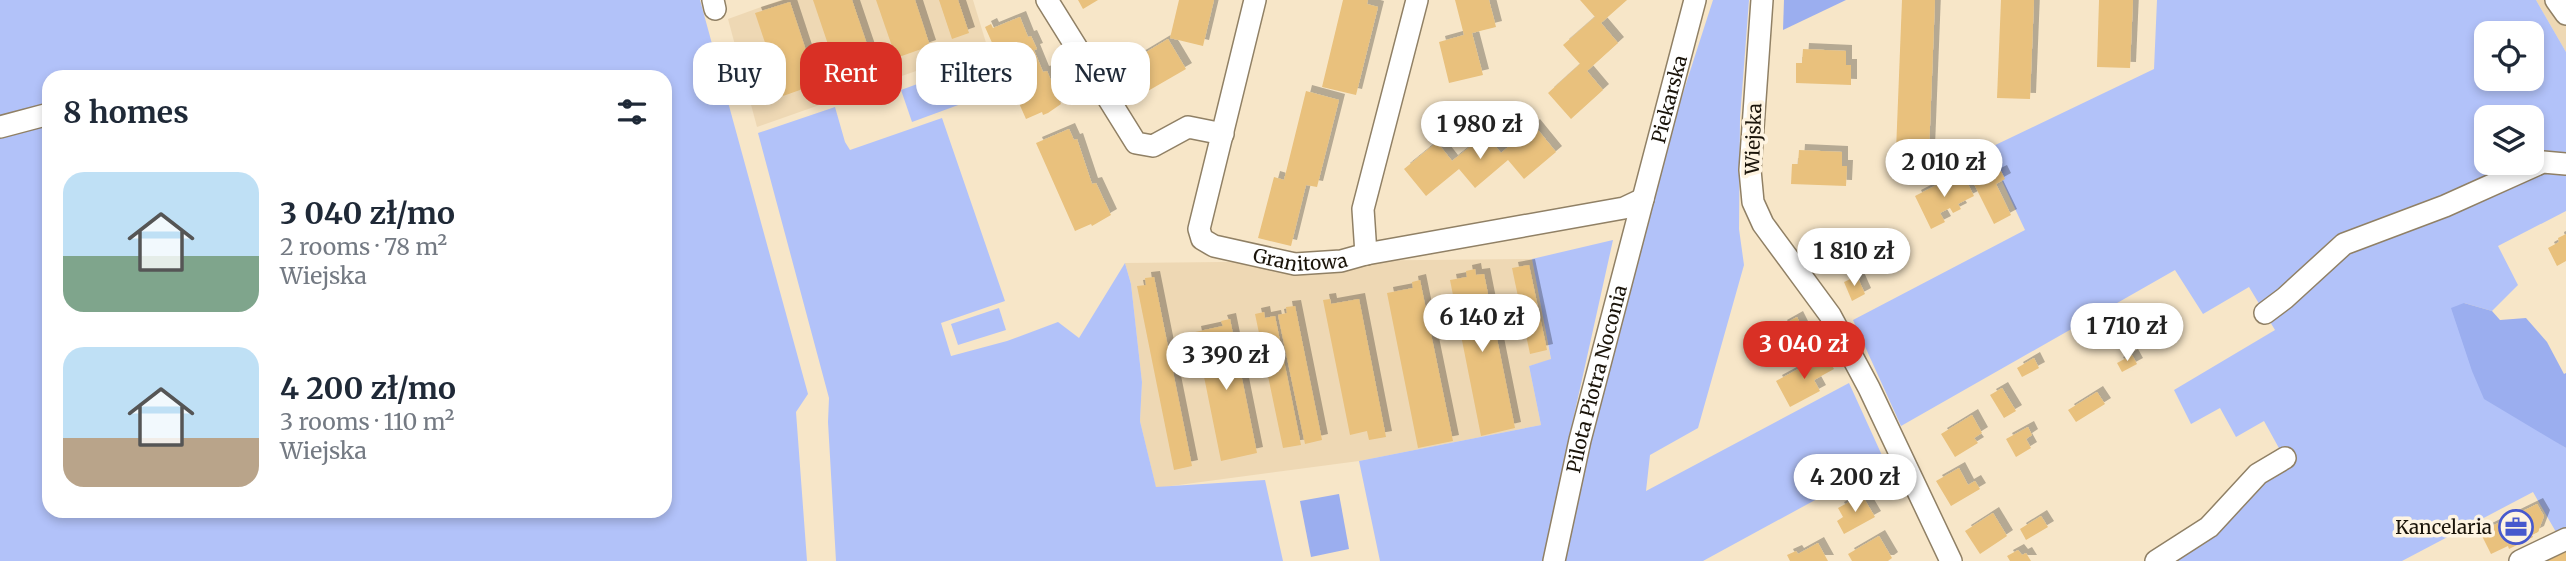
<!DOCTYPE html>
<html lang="en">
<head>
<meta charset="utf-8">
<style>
	:root { --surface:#fff; --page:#f2f2f3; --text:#1f2937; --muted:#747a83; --accent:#d93025 }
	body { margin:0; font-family:Merriweather,serif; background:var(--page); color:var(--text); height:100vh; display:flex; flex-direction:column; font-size:26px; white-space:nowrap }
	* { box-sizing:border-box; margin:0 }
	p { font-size:23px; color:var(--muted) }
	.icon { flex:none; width:38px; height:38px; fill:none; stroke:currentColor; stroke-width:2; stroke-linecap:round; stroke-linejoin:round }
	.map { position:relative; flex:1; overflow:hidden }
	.drawer { position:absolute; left:42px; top:70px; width:630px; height:448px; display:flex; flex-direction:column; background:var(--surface); border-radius:21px; box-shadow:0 4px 10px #0003 }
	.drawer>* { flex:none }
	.hud { position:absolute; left:693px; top:42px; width:665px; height:63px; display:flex; gap:14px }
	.tools { position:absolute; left:2474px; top:21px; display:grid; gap:14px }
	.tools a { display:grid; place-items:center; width:70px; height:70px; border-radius:14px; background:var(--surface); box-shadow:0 4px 10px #0003; font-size:35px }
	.price { position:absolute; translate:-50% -60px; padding:0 16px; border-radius:24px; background:#fff; color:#222; font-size:23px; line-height:46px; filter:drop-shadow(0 2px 4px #0008) }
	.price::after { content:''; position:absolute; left:50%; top:42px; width:21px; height:16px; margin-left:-10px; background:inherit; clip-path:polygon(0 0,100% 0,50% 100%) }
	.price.selected { background:var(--accent); color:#fff }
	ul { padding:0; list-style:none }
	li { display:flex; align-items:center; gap:21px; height:175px; padding:0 21px }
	li span { display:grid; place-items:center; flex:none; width:196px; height:140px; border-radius:21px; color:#555 }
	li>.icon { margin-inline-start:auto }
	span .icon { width:84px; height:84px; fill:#fffc; stroke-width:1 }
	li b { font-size:30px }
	h2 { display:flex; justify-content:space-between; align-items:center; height:84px; padding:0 21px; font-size:30px }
	.chip { padding:0 24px; border-radius:21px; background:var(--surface); box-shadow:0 4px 10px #0003; font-size:24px; line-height:63px }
	.chip.selected { background:var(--accent); color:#fff }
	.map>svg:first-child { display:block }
</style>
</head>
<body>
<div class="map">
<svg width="2566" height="561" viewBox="0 0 2566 561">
	<defs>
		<filter id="shadow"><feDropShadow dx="6" dy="-6" stdDeviation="0" flood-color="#0004"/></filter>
	</defs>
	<rect width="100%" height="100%" fill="#f7e6c8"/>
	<!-- built -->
	<g fill="#eed8b4">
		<polygon points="781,0 973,0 987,46 757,127 728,19"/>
		<polygon points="2536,0 2566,0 2566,52"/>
		<polygon points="1532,259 1551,360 1529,366 1541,425 1359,461 1156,488 1140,421 1142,382 1131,284 1125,263"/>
	</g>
	<!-- green -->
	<g fill="#b2c2f9" fill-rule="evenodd">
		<path d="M0,0H700L808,394L796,412L807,561H0ZM49,77H665V511H49Z"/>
		<polygon points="1713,0 1749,0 1740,118 1739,229 1744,265 1698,428 1650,455 1646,491 1849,383 1885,462 1703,561 1564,561 1587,450 1672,127"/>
		<path d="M2157,0H2536L2566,52V211L2498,246L2518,285L2492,311L2464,303L2533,426L2566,448V528L2556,532L2533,492L2402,561H2167L2280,450L2264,421L2236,437L2220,408L2191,424L2174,390L2275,330L2249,287L2203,314L2175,270L1901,426L1853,320L2025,230L1987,149L2154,69ZM2487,33H2532V79H2487ZM2487,117H2532V163H2487Z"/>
		<polygon points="950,72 961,104 912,122 901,90"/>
		<polygon points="835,107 845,142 850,150 942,118 1005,301 941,323 951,356 1007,341 1058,322 1079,338 1125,263 1131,284 1142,382 1140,421 1156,487 1265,480 1283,561 836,561 828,422 829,398 758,133"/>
		<polygon points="1613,240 1569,438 1545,561 1380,561 1359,461 1541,425 1529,366 1551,359 1532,259"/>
		<polygon points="999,308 1006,330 958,345 951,324"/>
	</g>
	<!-- forest -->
	<g fill="#9baeef">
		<polygon points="1784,0 1846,0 1783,30"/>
		<polygon points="2464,303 2492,311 2500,320 2526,318 2547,342 2564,374 2566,373 2566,448 2484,399 2472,371 2451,308"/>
		<polygon points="1339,494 1349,549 1311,557 1300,501"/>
	</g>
	<!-- building -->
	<g fill="#e9c17d" filter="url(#shadow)">
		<polygon points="813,0 852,0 874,65 839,77"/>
		<polygon points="876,0 915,0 930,46 896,58"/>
		<polygon points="939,0 958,0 969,33 952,39"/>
		<polygon points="1078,0 1098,0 1083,9"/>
		<polygon points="1179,0 1214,0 1203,46 1170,38"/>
		<polygon points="1343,0 1368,0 1367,4 1378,7 1356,95 1322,87"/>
		<polygon points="1455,0 1489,0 1496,27 1472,33 1483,75 1449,83 1439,42 1464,35"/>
		<polygon points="1580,0 1627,0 1601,23 1618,43 1587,71 1603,90 1571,119 1548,93 1580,64 1563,45 1595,17"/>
		<polygon points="1902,0 1935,0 1929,152 1896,151"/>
		<polygon points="2001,0 2034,0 2030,99 1997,98"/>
		<polygon points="2099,0 2133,0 2130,68 2097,67"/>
		<polygon points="790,2 817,84 783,96 755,13"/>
		<polygon points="1020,17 1028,37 1031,36 1037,49 1034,50 1043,72 1047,71 1061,104 1048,113 1043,115 1042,112 1026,119 985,27 991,24 993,28"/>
		<polygon points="1168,39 1186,69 1141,95 1123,66"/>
		<polygon points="1803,49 1846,51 1846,65 1851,65 1851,85 1796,83 1796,63 1802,63"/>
		<polygon points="1306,91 1339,100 1317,187 1306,185 1291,246 1258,238 1274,177 1284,180"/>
		<polygon points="1534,125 1556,152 1524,179 1508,160 1475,188 1459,169 1426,196 1404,169 1437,142 1452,161 1486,134 1501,153"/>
		<polygon points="1069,129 1074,140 1077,139 1092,184 1096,183 1111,215 1092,226 1091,224 1075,231 1036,143"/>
		<polygon points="1799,150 1842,152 1842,166 1847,166 1846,186 1791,184 1792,164 1798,164"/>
		<polygon points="2001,171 2005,179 1996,184 2011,215 1994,224 1974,184"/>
		<polygon points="1962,172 1974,196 1958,204 1961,209 1953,213 1950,208 1940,213 1945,222 1931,229 1915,196"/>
		<polygon points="2566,234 2566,261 2557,266 2548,248 2559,242 2558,238"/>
		<polygon points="1529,265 1547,350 1530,354 1512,268"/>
		<polygon points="1475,269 1476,275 1484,274 1515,428 1481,436 1450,280 1467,277 1466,271"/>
		<polygon points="1857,276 1865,294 1852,301 1844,282"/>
		<polygon points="1154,277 1192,466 1174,470 1137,286 1146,285 1145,278"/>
		<polygon points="1420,280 1453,441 1418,448 1387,293 1413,288 1412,282"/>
		<polygon points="1330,299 1331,304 1359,299 1386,437 1369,440 1367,431 1350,435 1323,300"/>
		<polygon points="1295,306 1322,440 1305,444 1278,315 1287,313 1286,307"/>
		<polygon points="1264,312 1265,318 1275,316 1301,445 1283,448 1255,314"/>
		<polygon points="1797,317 1802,327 1787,336 1781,326"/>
		<polygon points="1230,319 1257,453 1221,461 1195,332 1223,326 1221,321"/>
		<polygon points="1826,354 1834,369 1814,380 1820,391 1790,407 1776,381"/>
		<polygon points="2132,355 2137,364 2122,372 2117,363"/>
		<polygon points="2034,358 2039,368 2022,377 2017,368"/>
		<polygon points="2002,388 2016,411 2004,418 1990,395"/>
		<polygon points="2097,392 2105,404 2076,422 2068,410"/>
		<polygon points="1972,415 1982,433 1974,438 1978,443 1955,457 1941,434"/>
		<polygon points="2028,427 2032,435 2026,439 2031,448 2016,457 2006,439"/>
		<polygon points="1959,468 1968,485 1975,481 1980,489 1951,506 1936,481"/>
		<polygon points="1862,495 1875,517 1844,534 1837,521 1843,517 1838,508"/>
		<polygon points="2537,504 2544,516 2538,532 2532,535 2533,537 2509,549 2508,546 2491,554 2480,532"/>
		<polygon points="1993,513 2007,536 1980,554 1965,531"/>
		<polygon points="2041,516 2048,527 2026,540 2020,529"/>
		<polygon points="1879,536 1892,558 1888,561 1852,561 1848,554"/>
		<polygon points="1818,543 1828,561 1790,561 1787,555 1796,551 1798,554"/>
		<polygon points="2018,550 2022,555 2026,553 2031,561 2010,561 2007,556"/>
		<polygon points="2566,550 2566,561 2543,561"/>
	</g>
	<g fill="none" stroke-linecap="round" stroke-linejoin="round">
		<!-- minor casing -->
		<g stroke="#908065" stroke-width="24">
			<g id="minor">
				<polyline points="713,0 715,9"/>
				<polyline points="1047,0 1136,143 1153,146 1188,127 1223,134"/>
				<path id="s1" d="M1255,0L1199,229L1202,239L1214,246L1295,264L1341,261L1366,254L1624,208L1643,199"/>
				<polyline points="1762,0 1750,170 1753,202 1763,224 1830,315 1869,388 1951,561"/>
				<polyline points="2556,0 2566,14"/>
				<polyline points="0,127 49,114"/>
				<polyline points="1366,254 1363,209 1417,0"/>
				<polyline points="2265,313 2285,298 2344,244 2445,206 2543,162 2566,164"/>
				<path id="s2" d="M1554,561L1580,440L1695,0"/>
				<polyline points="2156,561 2209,527 2258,474 2285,458"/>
				<polyline points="2520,561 2566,539"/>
			</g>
		</g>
		<!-- minor -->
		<use href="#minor" stroke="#fff" stroke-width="21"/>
	</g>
	<!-- icons -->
	<defs>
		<g id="office-ring" transform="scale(1.75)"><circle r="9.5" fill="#fef4e2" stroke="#4759cd" stroke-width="1.5"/><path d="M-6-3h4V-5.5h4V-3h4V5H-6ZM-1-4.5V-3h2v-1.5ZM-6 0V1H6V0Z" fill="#4759cd"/></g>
	</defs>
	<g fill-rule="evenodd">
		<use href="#office-ring" x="2516" y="527"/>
	</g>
	<g text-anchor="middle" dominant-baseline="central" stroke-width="7" stroke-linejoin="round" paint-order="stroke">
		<!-- street labels -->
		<g font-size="19" fill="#1a140a" stroke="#fef4e2">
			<text stroke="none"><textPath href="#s2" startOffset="476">Piekarska</textPath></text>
			<text transform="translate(1753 139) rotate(-88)">Wiejska</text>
			<text stroke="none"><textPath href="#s1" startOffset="348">Granitowa</textPath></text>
			<text stroke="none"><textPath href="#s2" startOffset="187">Pilota Piotra Noconia</textPath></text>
		</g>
		<!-- poi labels -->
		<g font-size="19" fill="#1a140a" stroke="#fef4e2" text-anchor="end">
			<text x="2492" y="527">Kancelaria</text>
		</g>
	</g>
</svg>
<div class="tools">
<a><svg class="icon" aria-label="locate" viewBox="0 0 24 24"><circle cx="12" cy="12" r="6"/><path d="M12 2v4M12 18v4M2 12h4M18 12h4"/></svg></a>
<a><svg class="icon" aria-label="layers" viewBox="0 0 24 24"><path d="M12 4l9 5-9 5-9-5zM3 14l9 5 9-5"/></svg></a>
</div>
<b class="price" style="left:1480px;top:161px">1 980 zł</b>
<b class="price" style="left:1944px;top:199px">2 010 zł</b>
<b class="price" style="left:1854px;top:288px">1 810 zł</b>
<b class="price" style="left:1482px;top:354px">6 140 zł</b>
<b class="price" style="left:2127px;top:363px">1 710 zł</b>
<b class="price selected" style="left:1804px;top:381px">3 040 zł</b>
<b class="price" style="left:1226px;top:392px">3 390 zł</b>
<b class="price" style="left:1855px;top:514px">4 200 zł</b>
<div class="hud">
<a class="chip">Buy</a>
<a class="chip selected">Rent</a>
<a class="chip">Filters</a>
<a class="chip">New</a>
</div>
<section class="drawer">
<h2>8 homes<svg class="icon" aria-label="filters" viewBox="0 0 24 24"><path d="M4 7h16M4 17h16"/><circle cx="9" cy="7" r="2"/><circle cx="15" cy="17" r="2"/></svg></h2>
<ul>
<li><span style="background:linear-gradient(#bfe0f5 60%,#7fa58c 0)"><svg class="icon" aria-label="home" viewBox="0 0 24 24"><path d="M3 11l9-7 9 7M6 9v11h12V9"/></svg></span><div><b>3 040 zł/mo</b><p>2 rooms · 78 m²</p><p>Wiejska</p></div></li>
<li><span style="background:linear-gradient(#bfe0f5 65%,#b9a48a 0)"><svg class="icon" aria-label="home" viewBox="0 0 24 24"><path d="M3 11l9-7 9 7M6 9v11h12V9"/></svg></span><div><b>4 200 zł/mo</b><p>3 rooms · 110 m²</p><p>Wiejska</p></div></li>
</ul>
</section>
</div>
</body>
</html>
